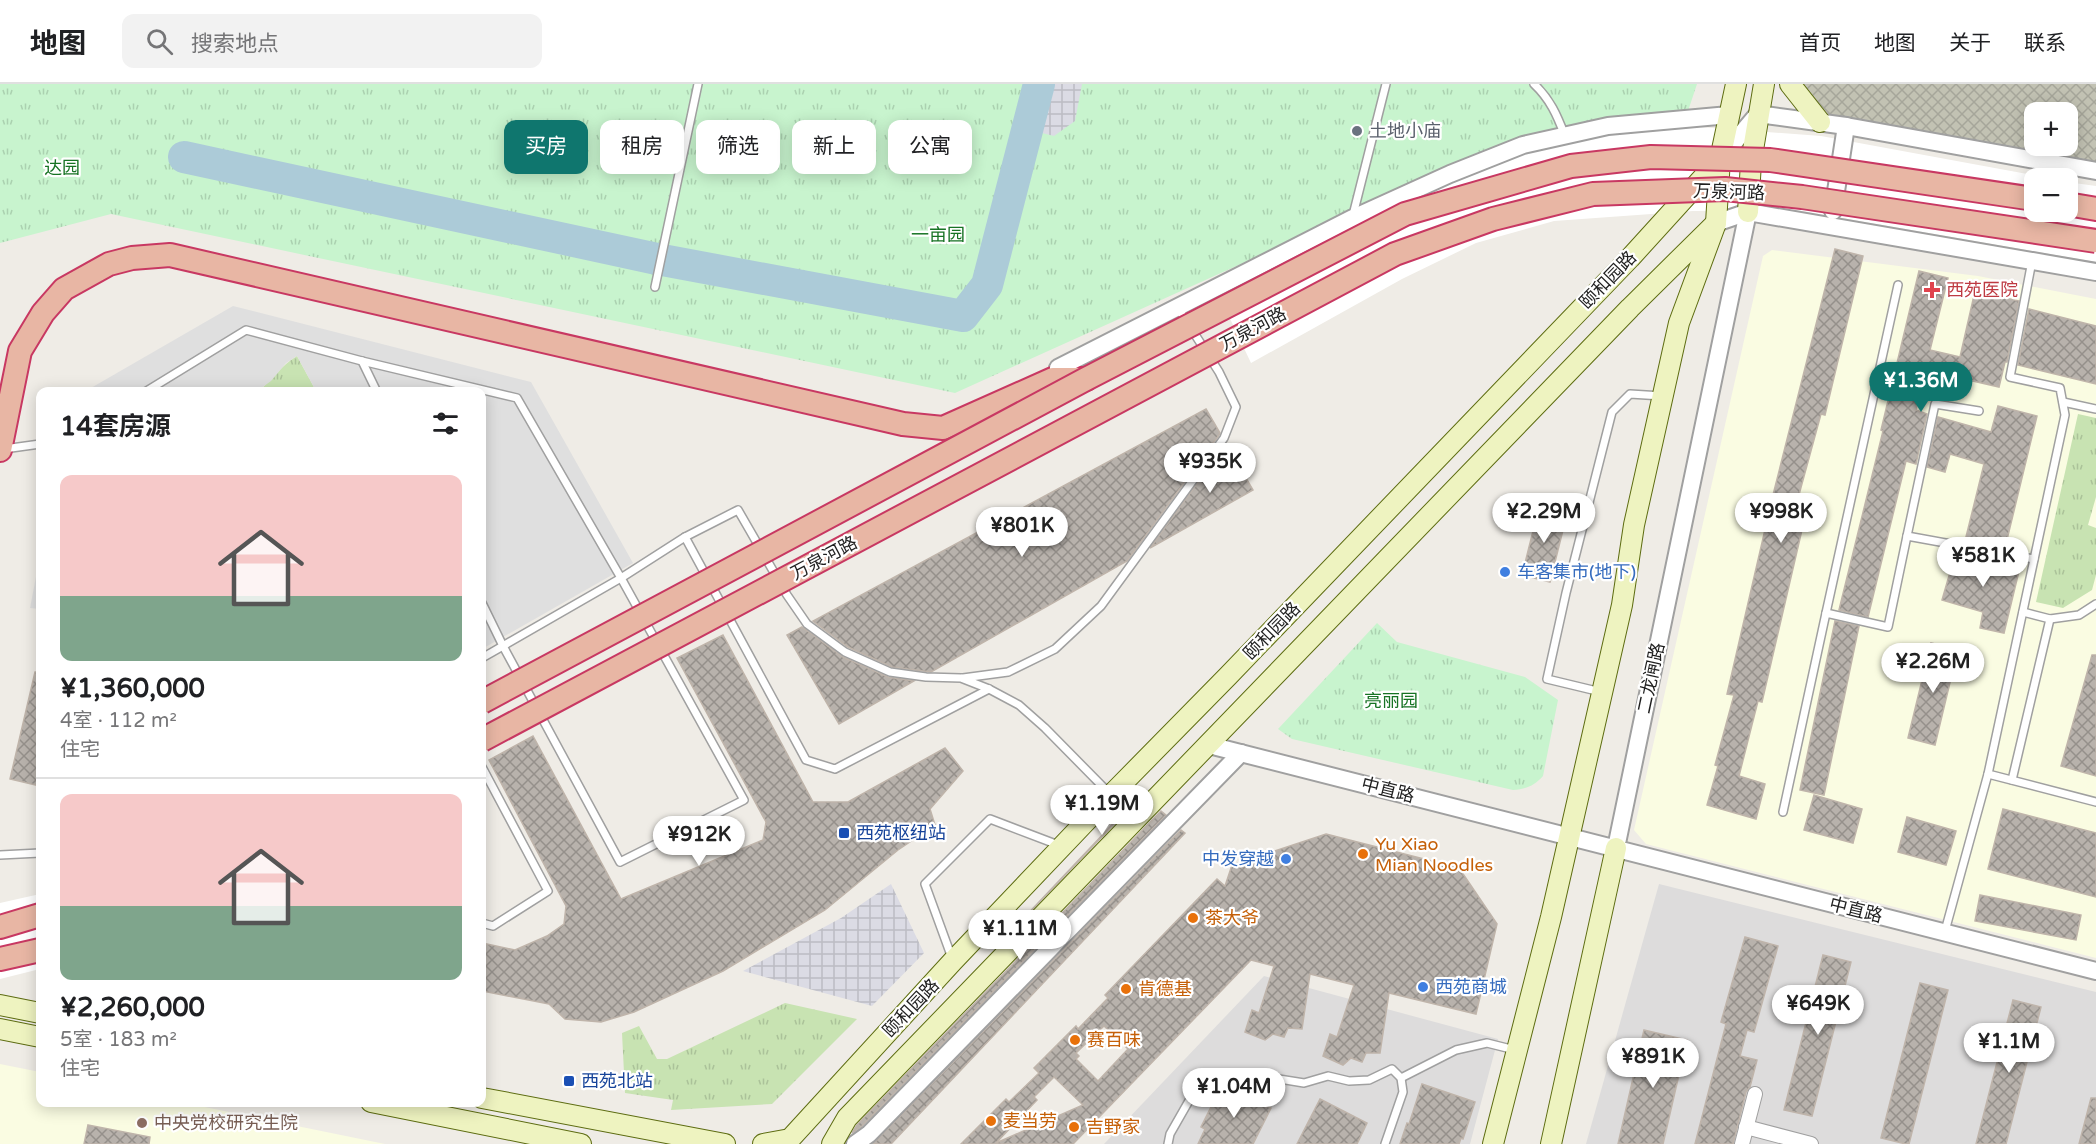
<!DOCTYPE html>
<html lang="zh">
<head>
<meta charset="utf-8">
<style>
	:root { --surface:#fff; --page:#f2f2f2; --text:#202124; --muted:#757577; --line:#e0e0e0; --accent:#0f766e }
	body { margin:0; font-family:"Varela Round","Noto Sans SC",sans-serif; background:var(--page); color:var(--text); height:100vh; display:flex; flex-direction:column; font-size:22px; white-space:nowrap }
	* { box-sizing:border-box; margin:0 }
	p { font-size:20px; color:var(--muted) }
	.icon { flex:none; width:33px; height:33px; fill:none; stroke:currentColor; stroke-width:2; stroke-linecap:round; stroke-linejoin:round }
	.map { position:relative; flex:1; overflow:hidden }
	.drawer { position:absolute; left:36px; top:303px; width:450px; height:720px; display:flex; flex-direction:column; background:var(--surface); border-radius:12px; box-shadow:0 3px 15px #0003 }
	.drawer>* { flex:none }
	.banner { position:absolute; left:504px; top:36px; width:570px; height:54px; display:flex; gap:12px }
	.controls { position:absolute; left:2024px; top:18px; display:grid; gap:12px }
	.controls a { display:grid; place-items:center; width:54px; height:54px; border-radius:12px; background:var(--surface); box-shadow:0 3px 15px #0003; font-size:30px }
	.price { position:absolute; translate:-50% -51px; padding:0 14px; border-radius:21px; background:#fff; color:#222; font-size:20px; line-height:39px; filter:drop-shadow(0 2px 3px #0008) }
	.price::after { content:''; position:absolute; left:50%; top:36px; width:18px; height:14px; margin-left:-9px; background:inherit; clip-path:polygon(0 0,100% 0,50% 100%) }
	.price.on { background:var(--accent); color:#fff }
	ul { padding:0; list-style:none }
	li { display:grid; align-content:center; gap:12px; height:318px; padding:0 24px }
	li+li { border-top:2px solid var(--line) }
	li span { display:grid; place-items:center; height:186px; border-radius:12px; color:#555 }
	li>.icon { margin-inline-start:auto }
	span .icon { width:108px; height:108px; fill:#fffc; stroke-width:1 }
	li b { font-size:26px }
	h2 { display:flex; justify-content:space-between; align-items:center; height:72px; padding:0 24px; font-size:26px }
	.chip { padding:0 21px; border-radius:12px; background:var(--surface); box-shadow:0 3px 15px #0003; font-size:21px; line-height:54px }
	.chip.on { background:var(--accent); color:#fff }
	header { display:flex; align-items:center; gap:36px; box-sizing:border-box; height:84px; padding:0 30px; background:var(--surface); border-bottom:2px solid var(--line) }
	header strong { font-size:28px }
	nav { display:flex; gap:33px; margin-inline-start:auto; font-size:21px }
	.search { width:420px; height:54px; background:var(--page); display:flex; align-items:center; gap:15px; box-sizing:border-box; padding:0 21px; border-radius:12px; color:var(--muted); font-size:22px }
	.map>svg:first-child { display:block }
</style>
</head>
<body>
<header>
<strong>地图</strong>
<div class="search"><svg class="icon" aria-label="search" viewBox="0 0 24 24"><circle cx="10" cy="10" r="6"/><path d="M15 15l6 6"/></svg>搜索地点</div>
<nav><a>首页</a><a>地图</a><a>关于</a><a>联系</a></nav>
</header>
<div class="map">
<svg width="2096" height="1060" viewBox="0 0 2096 1060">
	<defs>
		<pattern id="construction-cross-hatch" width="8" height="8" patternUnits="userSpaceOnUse" patternTransform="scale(1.5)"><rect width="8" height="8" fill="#c2c2b3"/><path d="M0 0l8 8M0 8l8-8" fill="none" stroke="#a6a69a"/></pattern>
		<pattern id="grass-tufts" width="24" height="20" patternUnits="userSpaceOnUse" patternTransform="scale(1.5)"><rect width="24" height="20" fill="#c8e3b2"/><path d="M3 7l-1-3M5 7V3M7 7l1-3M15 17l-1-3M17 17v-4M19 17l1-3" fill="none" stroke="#abc299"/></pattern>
		<pattern id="park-tufts" width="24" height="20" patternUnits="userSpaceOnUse" patternTransform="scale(1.5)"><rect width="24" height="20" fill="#c8f4ce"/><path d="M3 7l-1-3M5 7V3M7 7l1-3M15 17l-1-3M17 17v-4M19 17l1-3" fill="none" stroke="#abd1b0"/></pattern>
		<pattern id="plaza-grid" width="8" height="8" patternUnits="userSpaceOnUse" patternTransform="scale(1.5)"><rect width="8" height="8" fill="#dbdbe4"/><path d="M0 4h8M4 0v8" fill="none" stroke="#bcbcc3"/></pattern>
		<pattern id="building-cross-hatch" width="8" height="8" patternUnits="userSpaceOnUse" patternTransform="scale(1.5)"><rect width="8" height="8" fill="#b8b2ac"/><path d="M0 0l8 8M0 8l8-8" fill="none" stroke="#95908b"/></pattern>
	</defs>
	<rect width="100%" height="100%" fill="#efece6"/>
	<!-- residential -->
	<g fill="#dddcdc">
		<polygon points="1659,800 2096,908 2096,1060 1586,1060"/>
		<polygon points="1264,892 1498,955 1470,1060 1104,1060"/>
	</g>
	<!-- education -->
	<g fill="#fafce2">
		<polygon points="1772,166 1978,192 2096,215 2096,874 1646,760 1634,746 1763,172"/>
		<polygon points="0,980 40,988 40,1018 185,1019 385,1060 0,1060"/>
	</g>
	<!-- construction -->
	<path fill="url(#construction-cross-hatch)" fill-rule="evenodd" d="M1796,0H2096V87L1820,38ZM2034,28H2067V62H2034Z"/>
	<!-- grass -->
	<g fill="url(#grass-tufts)">
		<path d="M297,272L316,307L257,308C272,297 281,281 297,272Z"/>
		<polygon points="2078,330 2096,334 2096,413 2088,441 2096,444 2096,491 2092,506 2063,524 2036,518"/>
		<polygon points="785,919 857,935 772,1020 671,1026 673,1016 625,1009 622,949 639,942 657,975 667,975"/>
	</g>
	<!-- park -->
	<g fill="url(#park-tufts)">
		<polygon points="0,0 1697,0 1687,30 1649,30 1529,50 955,309 111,130 0,159"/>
		<path d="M1377,539L1397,558L1525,593L1558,616L1543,692C1534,702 1526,705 1513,706L1292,655L1278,645Z"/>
	</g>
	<!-- parking -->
	<g fill="#dfdfdf">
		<polygon points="233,222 531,298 633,479 482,565 482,308 316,307 297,272 286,279 271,297 257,307 84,308"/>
		<polygon points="40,472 40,525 30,524"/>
	</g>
	<!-- plaza -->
	<g fill="url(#plaza-grid)">
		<polygon points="1045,0 1082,0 1075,37 1054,52 1034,47"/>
		<polygon points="891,800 924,869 872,922 743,887 841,834"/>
	</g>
	<!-- pier -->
	<g fill="#fff">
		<polygon points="1685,42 1821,52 2049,94 2034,94 2034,128 2067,128 2067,98 2096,102 2096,178 1796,126 1693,127 1554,137 1476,159 1402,195 1251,279 1216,205 1494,74 1555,55"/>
		<polygon points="40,810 40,885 0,895 0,819"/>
	</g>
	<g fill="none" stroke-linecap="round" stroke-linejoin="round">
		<!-- river -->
		<polyline stroke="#accbd8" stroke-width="32" points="184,73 657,175 963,232 987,201 1039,0"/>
	</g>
	<!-- building -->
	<g fill="url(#building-cross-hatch)" stroke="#bfb4aa" stroke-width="1.5" fill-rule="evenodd">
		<polygon points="1835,165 1863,172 1825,331 1821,330 1797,418 1808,420 1762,618 1758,617 1739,692 1765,700 1756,735 1707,721 1718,682 1715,681 1734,611 1727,610 1773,411"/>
		<polygon points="1919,187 1948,194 1930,266 1960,273 1975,207 2019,217 2007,278 2005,278 1999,303 1925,286 1916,326 1927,330 1916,380 1906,377 1868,533 1839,526 1883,347 1881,346"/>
		<polygon points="2029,225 2096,242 2096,300 2018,281"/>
		<polygon points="1998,322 2037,332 2005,464 1965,457 1984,380 1950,370 1945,388 1927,383 1938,333 1991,348"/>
		<polygon points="1206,325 1220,349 1219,351 1127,477 931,588 892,583 848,563 813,537"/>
		<polygon points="1226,360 1253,406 1150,464"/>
		<polygon points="1539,423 1567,430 1550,498 1522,491"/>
		<polygon points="1962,468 2002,475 2001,478 2020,483 2004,549 1980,544 1983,528 1942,516 1955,471 1961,473"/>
		<polygon points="1835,537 1859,542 1824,711 1800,706"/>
		<polygon points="802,543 843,573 888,593 914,597 839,640 787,551"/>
		<polygon points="723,551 813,718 848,718 945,664 963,687 930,725 935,741 898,766 825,826 723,887 634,928 601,938 565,935 549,920 482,907 482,859 515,866 547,852 564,840 566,822 489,676 533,652 621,815 763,756 766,738 677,574"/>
		<polygon points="1931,559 1958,565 1935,661 1908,654"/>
		<polygon points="2092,571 2096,571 2096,692 2061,682"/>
		<polygon points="35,588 40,588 40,702 10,695"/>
		<polygon points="1142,709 1143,710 1020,838"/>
		<polygon points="1814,711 1862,725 1853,759 1804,746"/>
		<polygon points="2003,725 2096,749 2096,813 1988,785"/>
		<polygon points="1161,727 1166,731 862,1042 852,1049 857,1041"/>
		<polygon points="1907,733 1956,747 1946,781 1898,768"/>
		<polygon points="1181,746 1185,749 891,1060 873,1060"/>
		<path d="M1326,750L1459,784L1497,840L1476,930L1389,909L1380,969H1366L1362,978L1351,974L1343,981L1323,972L1330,950L1337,953L1354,901L1310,890L1302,945L1288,944L1284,953L1273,950L1265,956L1245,948L1252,926L1259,929L1274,882L1251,876L1073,1060H961L1006,1015L1009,1018L1039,989L1034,984L1076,942L1078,945L1108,914L1105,911L1217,795L1225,802L1232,781ZM1104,942L1128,965L1098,997L1076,975L1079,972L1076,969ZM1054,993L1083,1021L996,1059L1037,1016L1034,1013Z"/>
		<polygon points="1980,811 2081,831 2076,856 1975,837"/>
		<polygon points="1745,853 1778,862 1754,948 1747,946 1740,972 1757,976 1750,1003 1746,1008 1733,1060 1695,1060 1726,940 1721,938"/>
		<polygon points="1823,871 1851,878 1812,1032 1784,1026"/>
		<polygon points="1920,899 1948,906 1909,1060 1906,1060 1881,1054"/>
		<polygon points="2013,916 2041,923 2006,1060 1976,1060"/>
		<polygon points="1644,946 1687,956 1663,1060 1618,1060"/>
		<polygon points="1223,999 1271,1024 1253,1060 1198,1060 1205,1045 1201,1043"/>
		<polygon points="1422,1000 1475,1018 1463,1055 1461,1054 1459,1060 1400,1060 1407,1039 1409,1040"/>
		<polygon points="2091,1014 2096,1014 2096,1060 2079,1060"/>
		<polygon points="1320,1015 1367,1039 1357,1060 1297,1060"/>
		<polygon points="88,1041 150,1053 149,1060 84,1060"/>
	</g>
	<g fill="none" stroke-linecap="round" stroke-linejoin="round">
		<!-- service casing -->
		<g stroke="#a0a0a0" stroke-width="10">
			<g id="service">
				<path d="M1534,0C1550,15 1557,31 1565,52"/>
				<polyline points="1353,131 1386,0"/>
				<polyline points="2032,177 2010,293 2060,304 2065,331 1988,690 2096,718"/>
				<polyline points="655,203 698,0"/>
				<polyline points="362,277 377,308"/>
				<polyline points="145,308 246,246 362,277 517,314 621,494 744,716 620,778 503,562 482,519"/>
				<polyline points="2063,318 2096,325"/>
				<polyline points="4,365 40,360"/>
				<polyline points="1907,452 1935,320 1979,327"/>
				<polyline points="685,453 806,676 835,685 989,605"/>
				<polyline points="1826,529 1898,201"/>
				<polyline points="2050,535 2079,531 2096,520"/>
				<polyline points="482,574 621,494 685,453 738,426 787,511 807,540 845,568 890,588 926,593 961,594 989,605 1019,621 1045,644 1110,710"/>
				<polyline points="963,594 1008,588 1055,565 1101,522 1224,354 1236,323 1219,288 1178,224"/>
				<polyline points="1601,608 1547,595 1566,509 1612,328 1630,310 1662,312"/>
				<polyline points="482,683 548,807 493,842 482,839"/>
				<polyline points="2012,696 2050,535 2023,528"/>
				<polyline points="1783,728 1826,529 1888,543 1907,452 2034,475"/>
				<polyline points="0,771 40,769"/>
				<polyline points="1945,847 1988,690"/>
				<polyline points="952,874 925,800 990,735 1061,762"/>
				<polyline points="1401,994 1456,966 1487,959 1515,966"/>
				<polyline points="1168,1060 1170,1050 1194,1008 1210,994 1230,989 1255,991 1304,999 1328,992 1349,997 1369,996 1392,985 1401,994 1403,1008 1385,1060"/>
			</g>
		</g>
		<!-- minor casing -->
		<g stroke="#a0a0a0" stroke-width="16">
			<g id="minor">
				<polyline points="1746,1043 1811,1060"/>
				<polyline points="1742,1060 1755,1010"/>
			</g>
		</g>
		<!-- tertiary casing -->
		<g stroke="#a0a0a0" stroke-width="20">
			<g id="tertiary">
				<polyline points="1720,75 1758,30 1846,42 2096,87"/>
				<polyline points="1833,127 1846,42"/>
				<polyline points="1716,139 1748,128 2096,188"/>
				<polyline points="1058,284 1353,134 1450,90 1523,61 1608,42 1729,31"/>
				<polyline points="1209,661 2096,887"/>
				<polyline points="1616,764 1748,128"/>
				<polyline points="855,1060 869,1050 1241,669"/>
			</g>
		</g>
		<!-- secondary casing -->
		<g stroke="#5d6c11" stroke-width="22">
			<g id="secondary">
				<polyline points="1790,0 1820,38"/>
				<polyline points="1748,128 1751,78 1764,0"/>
				<polyline points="0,921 40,929"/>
				<polyline points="0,945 40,953"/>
				<polyline points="482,1014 725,1060"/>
				<polyline points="371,1018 581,1060"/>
				<polyline points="763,1060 790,1055 953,877 1111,711 1228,592 1630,174 1720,75"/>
				<polyline points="832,1060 847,1034 1630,224 1716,139"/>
				<polyline points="1493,1060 1551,833 1622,521 1634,441 1679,239 1716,139 1720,75 1736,0"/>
				<polyline points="1551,1060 1616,764"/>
			</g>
		</g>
		<!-- trunk casing -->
		<g stroke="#c83862" stroke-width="26">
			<g id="trunk">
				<polyline points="2067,120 2096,125"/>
				<polyline points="0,366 20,267 43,229 64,205 109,180 132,174 170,171 903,340 943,344 1053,295 1086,295"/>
				<polyline points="0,843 40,831"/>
				<polyline points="0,875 40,866"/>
			</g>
		</g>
		<!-- service -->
		<use href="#service" stroke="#fff" stroke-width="7"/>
		<!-- minor -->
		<use href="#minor" stroke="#fff" stroke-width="14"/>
		<!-- tertiary -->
		<use href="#tertiary" stroke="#fff" stroke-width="16"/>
		<!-- secondary -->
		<use href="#secondary" stroke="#eef3c0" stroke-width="20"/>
		<!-- trunk -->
		<use href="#trunk" stroke="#e8b6a4" stroke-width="22"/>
		<!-- trunk-bridge casing -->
		<g stroke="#c83862" stroke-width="26" stroke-linecap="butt">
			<g id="trunk-bridge">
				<polyline points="482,618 1086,295 1405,130 1571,82 1651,73 1770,76 2034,115"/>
				<polyline points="482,656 1395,170 1493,135 1593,110 1725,105 1802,113 2096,157"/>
			</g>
		</g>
		<!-- trunk-bridge -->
		<use href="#trunk-bridge" stroke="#e8b6a4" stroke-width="22"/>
	</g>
	<!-- markers -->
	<circle fill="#6b7280" stroke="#fff" stroke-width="2" cx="1357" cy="47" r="6"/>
	<path fill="#e0444e" stroke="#fff" stroke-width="2" d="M1929 197h6v6h6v6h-6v6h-6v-6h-6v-6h6z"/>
	<g fill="#3f7fe0" stroke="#fff" stroke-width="2">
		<circle cx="1505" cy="488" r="6"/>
		<circle cx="1286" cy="775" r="6"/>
		<circle cx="1423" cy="903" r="6"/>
	</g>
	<g fill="#1a4fb4" stroke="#fff" stroke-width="2">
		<rect x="838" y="743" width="12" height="12" rx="3"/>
		<rect x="563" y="991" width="12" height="12" rx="3"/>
	</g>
	<g fill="#e8710a" stroke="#fff" stroke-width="2">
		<circle cx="1363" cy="770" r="6"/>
		<circle cx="1193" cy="834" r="6"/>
		<circle cx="1126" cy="905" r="6"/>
		<circle cx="1075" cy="956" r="6"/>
		<circle cx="991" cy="1037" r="6"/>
		<circle cx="1074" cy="1043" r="6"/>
	</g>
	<circle fill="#8d6e63" stroke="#fff" stroke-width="2" cx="142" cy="1039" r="6"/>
	<g text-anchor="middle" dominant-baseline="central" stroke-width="4.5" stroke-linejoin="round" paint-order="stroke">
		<!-- worship labels -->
		<g font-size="18" fill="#5b616d" stroke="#fff" text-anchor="start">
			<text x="1369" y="47">土地小庙</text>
		</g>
		<!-- park labels -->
		<g font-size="18" fill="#177324" stroke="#fff">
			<text x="62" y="84">达园</text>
			<text x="938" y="151">一亩园</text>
			<text x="1391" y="617">亮丽园</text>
		</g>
		<!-- street labels -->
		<g font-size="18" fill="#1f1f1f" stroke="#fff">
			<text transform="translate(1729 108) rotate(2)">万泉河路</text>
			<text transform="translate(1608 196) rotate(-46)">颐和园路</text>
			<text transform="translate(1253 245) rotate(-28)">万泉河路</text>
			<text transform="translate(824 474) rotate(-28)">万泉河路</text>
			<text transform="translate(1272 547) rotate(-46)">颐和园路</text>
			<text transform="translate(1651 594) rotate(-78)">二龙闸路</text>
			<text transform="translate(1388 706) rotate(14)">中直路</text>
			<text transform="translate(1856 826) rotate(14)">中直路</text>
			<text transform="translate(911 924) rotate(-47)">颐和园路</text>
		</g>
		<!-- health labels -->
		<g font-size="18" fill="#be3a42" stroke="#fff" text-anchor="start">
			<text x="1946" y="206">西苑医院</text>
		</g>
		<!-- shop labels -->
		<g font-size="18" fill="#366cbe" stroke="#fff" text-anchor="start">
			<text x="1517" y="488">车客集市(地下)</text>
			<text x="1274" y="775" text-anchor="end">中发穿越</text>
			<text x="1435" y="903">西苑商城</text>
		</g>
		<!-- transit labels -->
		<g font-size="18" fill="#164399" stroke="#fff" text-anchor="start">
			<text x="856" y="749">西苑枢纽站</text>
			<text x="581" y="997">西苑北站</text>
		</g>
		<!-- food labels -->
		<g font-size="18" fill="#c56008" stroke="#fff" text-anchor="start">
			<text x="1375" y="760">Yu Xiao<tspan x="1375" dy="21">Mian Noodles</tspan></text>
			<text x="1205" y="834">茶大爷</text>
			<text x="1138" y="905">肯德基</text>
			<text x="1087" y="956">赛百味</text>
			<text x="1003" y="1037">麦当劳</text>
			<text x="1086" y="1043">吉野家</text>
		</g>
		<!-- education labels -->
		<g font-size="18" fill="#785e54" stroke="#fff" text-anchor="start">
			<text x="154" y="1039">中央党校研究生院</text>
		</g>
	</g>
</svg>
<div class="controls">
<a>+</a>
<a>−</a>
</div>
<b class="price on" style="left:1921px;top:329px">¥1.36M</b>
<b class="price" style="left:1210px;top:410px">¥935K</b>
<b class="price" style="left:1544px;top:460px">¥2.29M</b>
<b class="price" style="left:1781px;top:460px">¥998K</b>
<b class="price" style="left:1022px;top:474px">¥801K</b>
<b class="price" style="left:1983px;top:504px">¥581K</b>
<b class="price" style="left:1933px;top:610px">¥2.26M</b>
<b class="price" style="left:1102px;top:752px">¥1.19M</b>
<b class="price" style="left:699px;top:783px">¥912K</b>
<b class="price" style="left:1020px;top:877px">¥1.11M</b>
<b class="price" style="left:1818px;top:952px">¥649K</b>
<b class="price" style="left:2009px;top:990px">¥1.1M</b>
<b class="price" style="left:1653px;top:1005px">¥891K</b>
<b class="price" style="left:1234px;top:1035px">¥1.04M</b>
<div class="banner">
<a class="chip on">买房</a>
<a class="chip">租房</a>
<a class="chip">筛选</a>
<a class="chip">新上</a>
<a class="chip">公寓</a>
</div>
<section class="drawer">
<h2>14套房源<svg class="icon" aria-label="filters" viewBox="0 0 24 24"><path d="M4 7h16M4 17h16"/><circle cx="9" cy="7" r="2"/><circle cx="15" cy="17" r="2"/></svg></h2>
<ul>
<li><span style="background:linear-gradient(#f6c9c9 65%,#7fa58c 0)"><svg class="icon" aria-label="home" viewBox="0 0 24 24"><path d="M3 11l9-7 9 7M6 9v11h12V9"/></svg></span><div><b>¥1,360,000</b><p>4室 · 112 m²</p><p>住宅</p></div></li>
<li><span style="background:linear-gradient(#f6c9c9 60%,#7fa58c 0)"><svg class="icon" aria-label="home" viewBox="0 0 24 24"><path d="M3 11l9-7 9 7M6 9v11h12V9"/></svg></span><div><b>¥2,260,000</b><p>5室 · 183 m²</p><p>住宅</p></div></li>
</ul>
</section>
</div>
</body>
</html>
